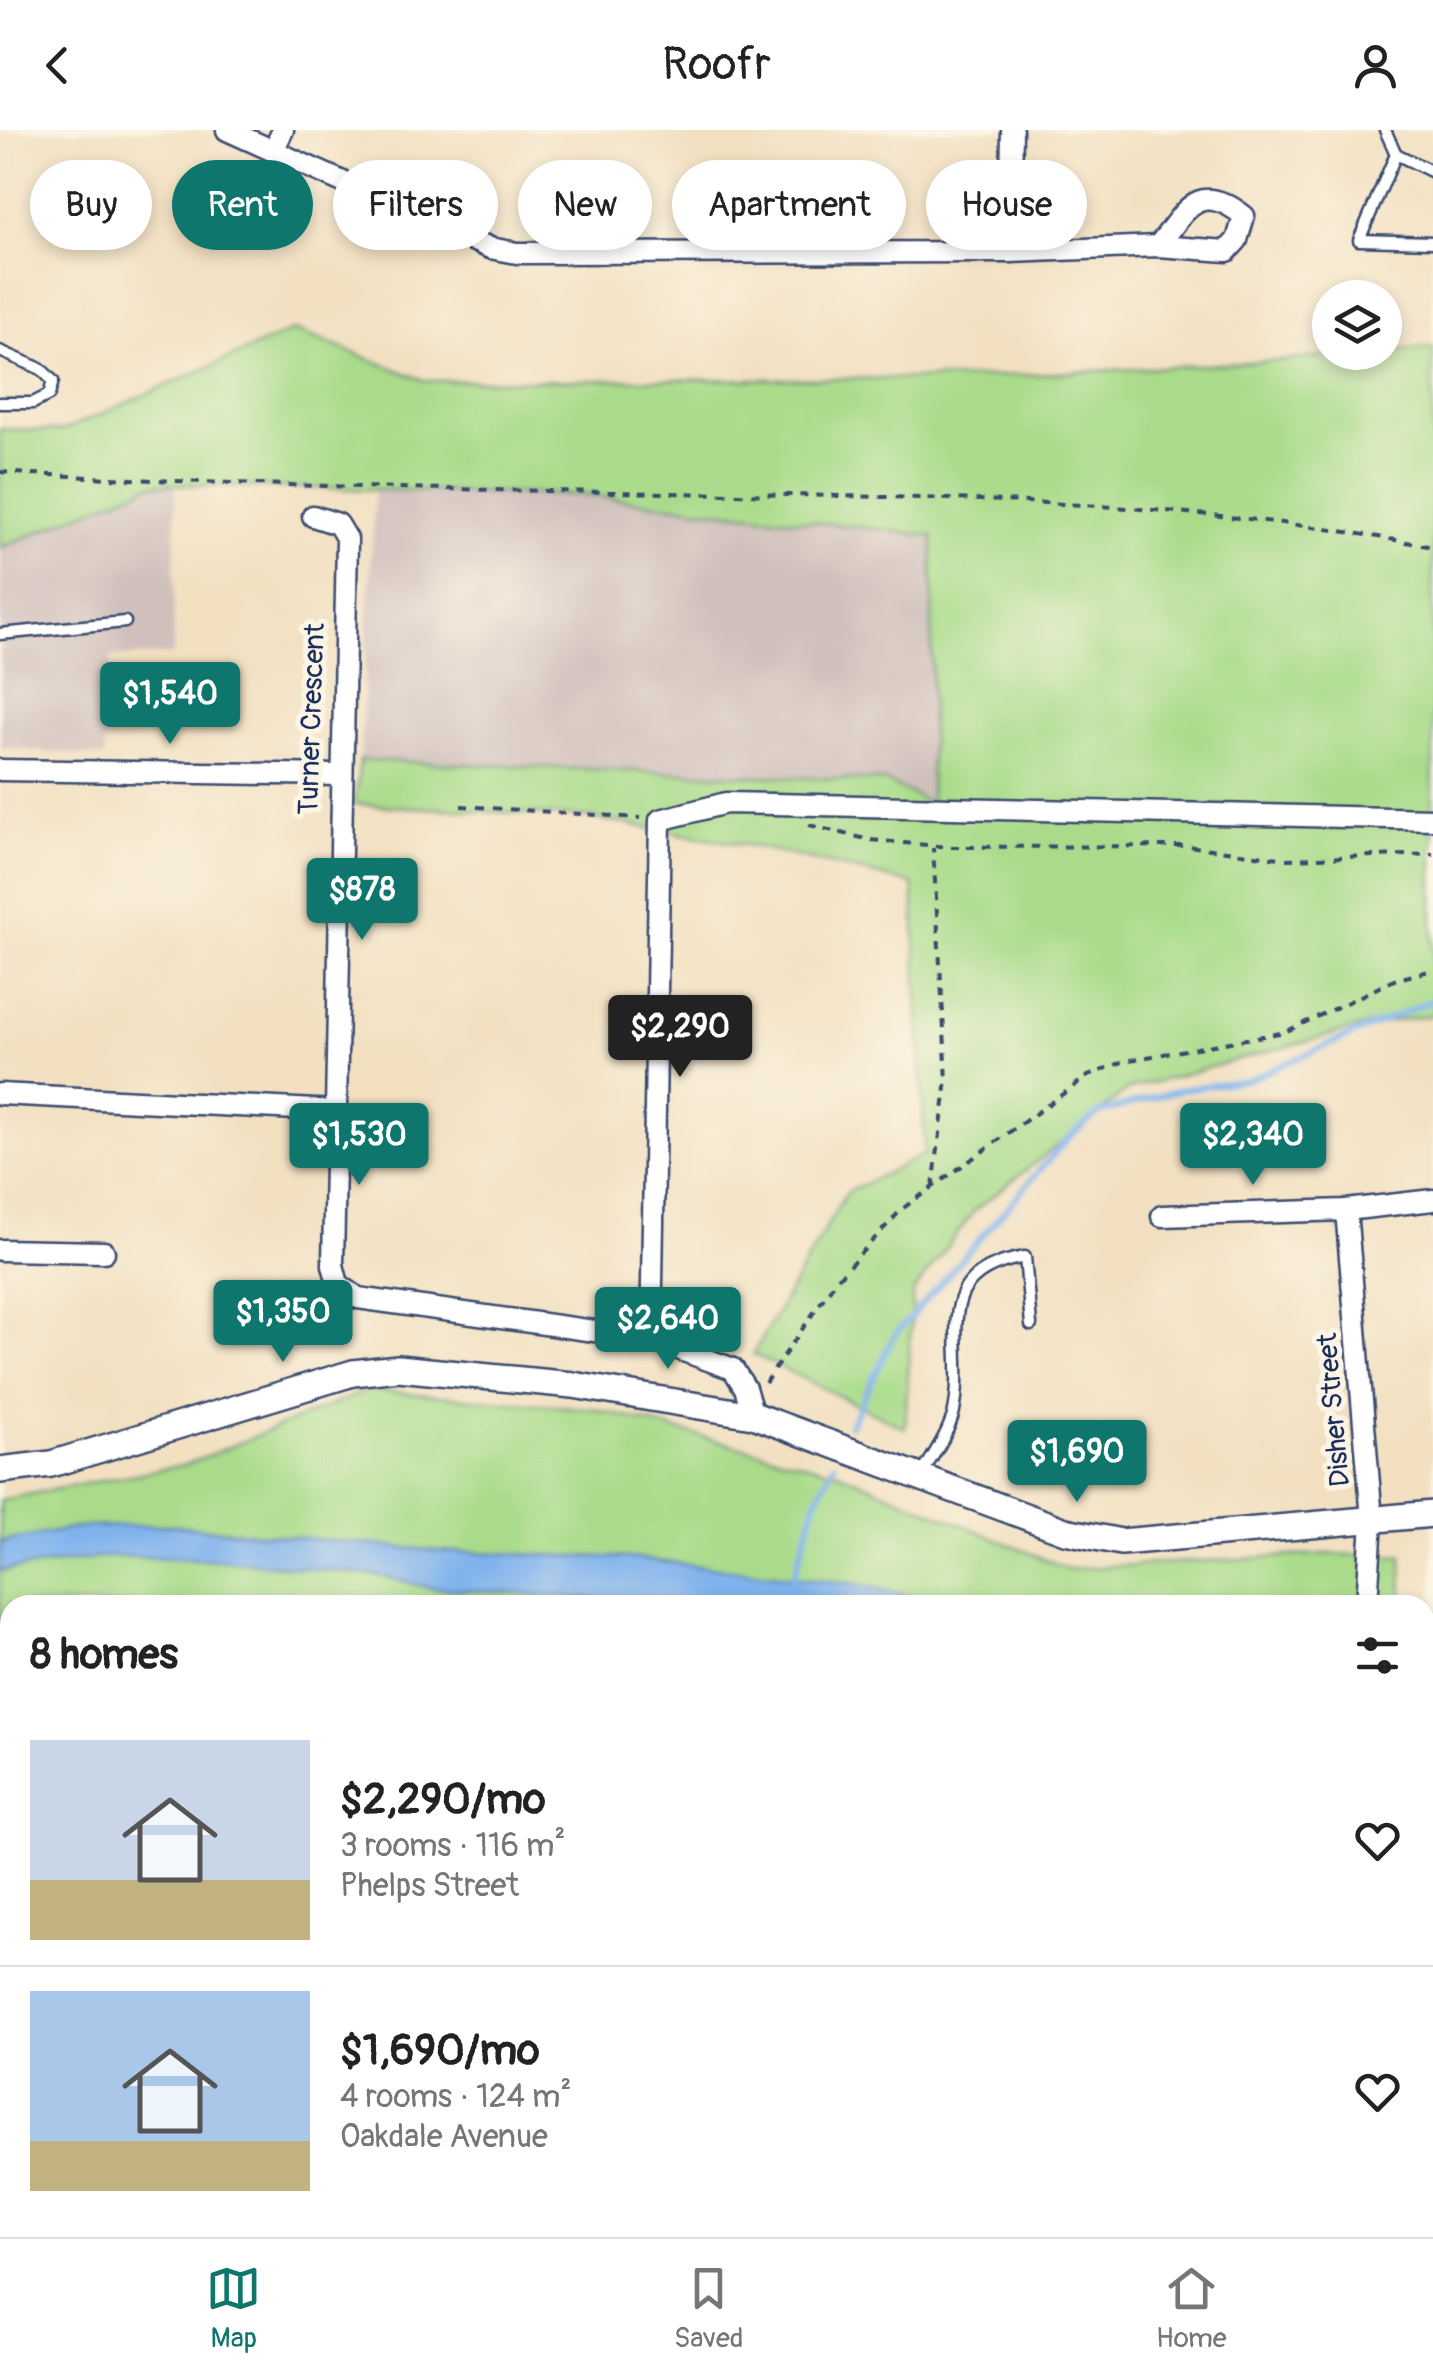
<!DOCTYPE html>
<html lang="en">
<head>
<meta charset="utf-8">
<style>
	:root { --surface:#fff; --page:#f6f6f6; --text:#222; --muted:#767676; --line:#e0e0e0; --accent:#0f766e }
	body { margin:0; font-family:Pangolin,sans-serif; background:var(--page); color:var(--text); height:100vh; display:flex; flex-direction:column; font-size:38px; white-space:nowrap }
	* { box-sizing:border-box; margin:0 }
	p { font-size:32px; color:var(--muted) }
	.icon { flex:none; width:55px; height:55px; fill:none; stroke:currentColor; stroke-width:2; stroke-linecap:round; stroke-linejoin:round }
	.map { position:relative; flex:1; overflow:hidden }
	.sheet { position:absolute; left:0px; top:1465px; width:1435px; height:642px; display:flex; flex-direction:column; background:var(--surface); border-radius:30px 30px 0 0; box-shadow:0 5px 15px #0003 }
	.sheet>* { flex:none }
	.hud { position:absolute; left:30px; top:30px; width:1375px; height:90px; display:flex; gap:20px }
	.buttons { position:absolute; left:1312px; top:150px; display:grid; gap:20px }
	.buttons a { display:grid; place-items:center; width:90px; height:90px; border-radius:50%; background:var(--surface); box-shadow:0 5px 15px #0003; font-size:50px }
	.price { position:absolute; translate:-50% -85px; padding:0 22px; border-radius:10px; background:var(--accent); color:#fff; font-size:32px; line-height:65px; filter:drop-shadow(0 2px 5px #0008) }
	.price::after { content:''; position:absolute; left:50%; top:60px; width:30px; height:22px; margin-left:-15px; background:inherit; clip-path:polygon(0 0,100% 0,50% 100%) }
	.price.selected { background:#222; color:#fff }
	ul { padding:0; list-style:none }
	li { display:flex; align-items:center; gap:30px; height:250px; padding:0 30px }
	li+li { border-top:2px solid var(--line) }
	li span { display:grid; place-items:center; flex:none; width:280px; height:200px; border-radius:0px; color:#555 }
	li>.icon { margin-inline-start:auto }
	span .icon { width:120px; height:120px; fill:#fffc; stroke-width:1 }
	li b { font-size:42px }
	h2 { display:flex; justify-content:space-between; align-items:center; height:120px; padding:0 30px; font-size:42px }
	.tag { padding:0 35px; border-radius:45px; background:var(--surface); box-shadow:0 5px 15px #0003; font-size:35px; line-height:90px }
	.tag.selected { background:var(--accent); color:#fff }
	header { display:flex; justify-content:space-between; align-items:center; height:130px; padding:0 30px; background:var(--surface); font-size:45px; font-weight:600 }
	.menu { display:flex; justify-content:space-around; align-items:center; height:140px; border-top:2px solid var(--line); background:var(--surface); font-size:28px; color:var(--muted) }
	.menu a { display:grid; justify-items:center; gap:5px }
	.menu .selected { color:var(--accent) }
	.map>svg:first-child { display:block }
</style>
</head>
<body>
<header><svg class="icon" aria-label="back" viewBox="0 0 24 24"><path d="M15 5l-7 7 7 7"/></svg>Roofr<svg class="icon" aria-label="person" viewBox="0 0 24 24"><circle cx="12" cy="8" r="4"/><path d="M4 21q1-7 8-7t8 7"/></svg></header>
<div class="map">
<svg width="1433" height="2107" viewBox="0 0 1433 2107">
	<rect width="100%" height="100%" fill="#fcf5e5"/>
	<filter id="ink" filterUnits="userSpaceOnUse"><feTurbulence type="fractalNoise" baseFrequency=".01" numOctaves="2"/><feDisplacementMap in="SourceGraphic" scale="20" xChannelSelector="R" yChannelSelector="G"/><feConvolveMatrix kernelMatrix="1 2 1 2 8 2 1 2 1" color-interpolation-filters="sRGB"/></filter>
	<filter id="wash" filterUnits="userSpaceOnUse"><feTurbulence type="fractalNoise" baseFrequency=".0048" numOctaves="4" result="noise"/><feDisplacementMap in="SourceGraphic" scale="40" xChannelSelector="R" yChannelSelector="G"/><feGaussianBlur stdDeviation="2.25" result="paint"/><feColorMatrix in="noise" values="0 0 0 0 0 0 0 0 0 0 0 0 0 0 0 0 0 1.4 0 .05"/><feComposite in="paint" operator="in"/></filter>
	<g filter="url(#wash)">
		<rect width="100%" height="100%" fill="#f2e0c1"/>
		<!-- industrial -->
		<g fill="#d0c0bc">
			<polygon points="153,354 176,355 173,525 111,527 104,627 0,617 0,418"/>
			<polygon points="375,359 583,365 934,405 930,674 885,651 360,630"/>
		</g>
		<!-- green -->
		<g fill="#a9db8a" stroke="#628574" stroke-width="2.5">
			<polygon points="294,200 426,251 965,248 1278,231 1433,217 1433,885 1368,895 1129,959 975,1080 913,1162 905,1298 753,1224 846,1063 925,1024 913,754 762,718 587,687 355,674 360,630 885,651 930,673 933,406 583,365 153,354 0,418 0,299 62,301"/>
			<polygon points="368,1260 595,1279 838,1342 1068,1439 1324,1424 1402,1426 1403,1475 10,1475 10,1612 0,1614 0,1370 188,1334"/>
			<polygon points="1425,1525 1433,1525 1433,1769 1425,1767"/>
			<polygon points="0,2047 10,2049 10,2098 261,2098 310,2107 0,2107"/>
		</g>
		<!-- water -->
		<polygon fill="#80b3ed" stroke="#4e71a6" stroke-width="2.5" points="171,1395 438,1421 630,1428 857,1454 950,1475 617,1470 431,1458 381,1446 227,1430 113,1426 0,1441 0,1412 81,1397"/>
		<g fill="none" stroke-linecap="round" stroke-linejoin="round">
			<!-- stream -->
			<g stroke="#80b3ed" stroke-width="6">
				<polyline points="850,1295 894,1206 1068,1008 1099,983 1184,959 1247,950 1433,870"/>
				<polyline points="793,1449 817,1369 834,1334"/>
			</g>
		</g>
	</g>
	<g filter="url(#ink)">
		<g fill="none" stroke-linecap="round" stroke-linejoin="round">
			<!-- service casing -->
			<g stroke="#3b4a6d" stroke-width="15">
				<g id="service">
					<polyline points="1385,0 1396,24 1433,42"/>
					<polyline points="1396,24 1359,110 1433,112"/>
					<polyline points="0,221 41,239 53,251 49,265 33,273 0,273"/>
					<polyline points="0,504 125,492"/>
					<path d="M922,1344C933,1325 949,1303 954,1281C968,1210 925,1144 1025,1127L1031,1195"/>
				</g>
			</g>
			<!-- minor casing -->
			<g stroke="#3b4a6d" stroke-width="25">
				<g id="minor">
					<path d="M227,0L490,118L517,123L1010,122L1158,116L1227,121L1237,110L1244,86C1197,49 1186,81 1158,116"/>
					<polyline points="273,21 283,0"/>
					<polyline points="1010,122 1012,0"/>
					<polyline points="313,386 338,394 347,409 333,1135 338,1154 358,1168 651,1209 733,1239 745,1258 753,1285"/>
					<polyline points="0,640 339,645"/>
					<polyline points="0,964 336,981"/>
					<polyline points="1346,1080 1372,1389 1367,1475"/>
					<polyline points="1162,1086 1346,1080 1433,1070"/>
					<polyline points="0,1120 104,1122"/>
					<polyline points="651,1209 660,690 726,673 1433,689"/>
					<polyline points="1425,1778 1433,1780"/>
				</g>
			</g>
			<!-- tertiary casing -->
			<g stroke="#3b4a6d" stroke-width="30">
				<polyline id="tertiary" points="0,1340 51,1334 353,1243 398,1238 573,1255 753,1285 1065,1401 1121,1412 1433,1384"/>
			</g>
			<!-- motorway casing -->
			<g stroke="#3b4a6d" stroke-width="42">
				<g id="motorway">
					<polyline points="0,1935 10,1937"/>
					<polyline points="0,2005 10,2007"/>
					<polyline points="508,2098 560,2107"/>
					<polyline points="890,2098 942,2107"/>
				</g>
			</g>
			<!-- path -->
			<g stroke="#3b4a6d" stroke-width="4" stroke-dasharray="8 8" stroke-linecap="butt">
				<path d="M0,342C244,357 488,360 733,364C966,368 1203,372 1433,417"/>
				<polyline points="461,676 641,688"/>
				<polyline points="809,695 870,710 950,717 1188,716 1287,729 1433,724"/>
				<polyline points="933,1057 947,950 933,718"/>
				<polyline points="765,1253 837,1149 902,1079 1088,946 1125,931 1285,902 1394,850 1433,840"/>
				<polyline points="0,1519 10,1514"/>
				<polyline points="1425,1624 1433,1627"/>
				<polyline points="1425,1720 1433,1722"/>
			</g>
			<!-- service -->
			<use href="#service" stroke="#fff" stroke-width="10"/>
			<!-- minor -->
			<use href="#minor" stroke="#fff" stroke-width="20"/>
			<!-- tertiary -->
			<use href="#tertiary" stroke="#fff" stroke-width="25"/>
			<!-- motorway -->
			<use href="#motorway" stroke="#fff" stroke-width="38"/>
		</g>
	</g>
	<g text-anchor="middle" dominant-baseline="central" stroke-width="10" stroke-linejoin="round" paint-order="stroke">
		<!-- street labels -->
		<g font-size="28" fill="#1b2f5e" stroke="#fcf5e5">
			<text transform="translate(312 589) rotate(-88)">Turner Crescent</text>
			<text transform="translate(1334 1280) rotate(-95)">Disher Street</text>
		</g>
	</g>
</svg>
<div class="buttons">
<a><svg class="icon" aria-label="layers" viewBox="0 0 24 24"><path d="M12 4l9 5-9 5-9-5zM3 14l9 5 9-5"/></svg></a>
</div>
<b class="price" style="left:170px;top:617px">$1,540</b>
<b class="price" style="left:362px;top:813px">$878</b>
<b class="price selected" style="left:680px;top:950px">$2,290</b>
<b class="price" style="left:359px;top:1058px">$1,530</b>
<b class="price" style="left:1253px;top:1058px">$2,340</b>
<b class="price" style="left:283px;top:1235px">$1,350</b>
<b class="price" style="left:668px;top:1242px">$2,640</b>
<b class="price" style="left:1077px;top:1375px">$1,690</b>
<div class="hud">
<a class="tag">Buy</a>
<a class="tag selected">Rent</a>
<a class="tag">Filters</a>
<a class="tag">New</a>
<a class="tag">Apartment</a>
<a class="tag">House</a>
</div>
<section class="sheet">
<h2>8 homes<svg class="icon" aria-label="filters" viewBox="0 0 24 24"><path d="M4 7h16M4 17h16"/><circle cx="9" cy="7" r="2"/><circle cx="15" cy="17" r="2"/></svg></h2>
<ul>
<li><span style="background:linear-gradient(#c9d6e8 70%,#c2b280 0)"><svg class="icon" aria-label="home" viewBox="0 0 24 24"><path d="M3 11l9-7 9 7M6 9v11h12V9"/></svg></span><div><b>$2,290/mo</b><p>3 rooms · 116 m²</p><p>Phelps Street</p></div><svg class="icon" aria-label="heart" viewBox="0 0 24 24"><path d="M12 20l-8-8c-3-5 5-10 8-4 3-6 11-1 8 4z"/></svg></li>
<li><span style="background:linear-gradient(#a9c7e8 75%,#c2b280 0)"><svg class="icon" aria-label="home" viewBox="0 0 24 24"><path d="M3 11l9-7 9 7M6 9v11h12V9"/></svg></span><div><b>$1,690/mo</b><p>4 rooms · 124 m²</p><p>Oakdale Avenue</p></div><svg class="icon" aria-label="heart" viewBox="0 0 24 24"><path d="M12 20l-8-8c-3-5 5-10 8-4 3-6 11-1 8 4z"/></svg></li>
</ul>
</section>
</div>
<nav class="menu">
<a class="selected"><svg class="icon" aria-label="map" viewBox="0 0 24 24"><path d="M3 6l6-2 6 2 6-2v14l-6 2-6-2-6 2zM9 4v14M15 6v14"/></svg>Map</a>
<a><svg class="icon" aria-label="saved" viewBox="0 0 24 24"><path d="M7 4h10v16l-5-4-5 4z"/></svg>Saved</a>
<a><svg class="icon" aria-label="home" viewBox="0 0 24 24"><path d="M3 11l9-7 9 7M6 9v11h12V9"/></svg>Home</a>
</nav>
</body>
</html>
